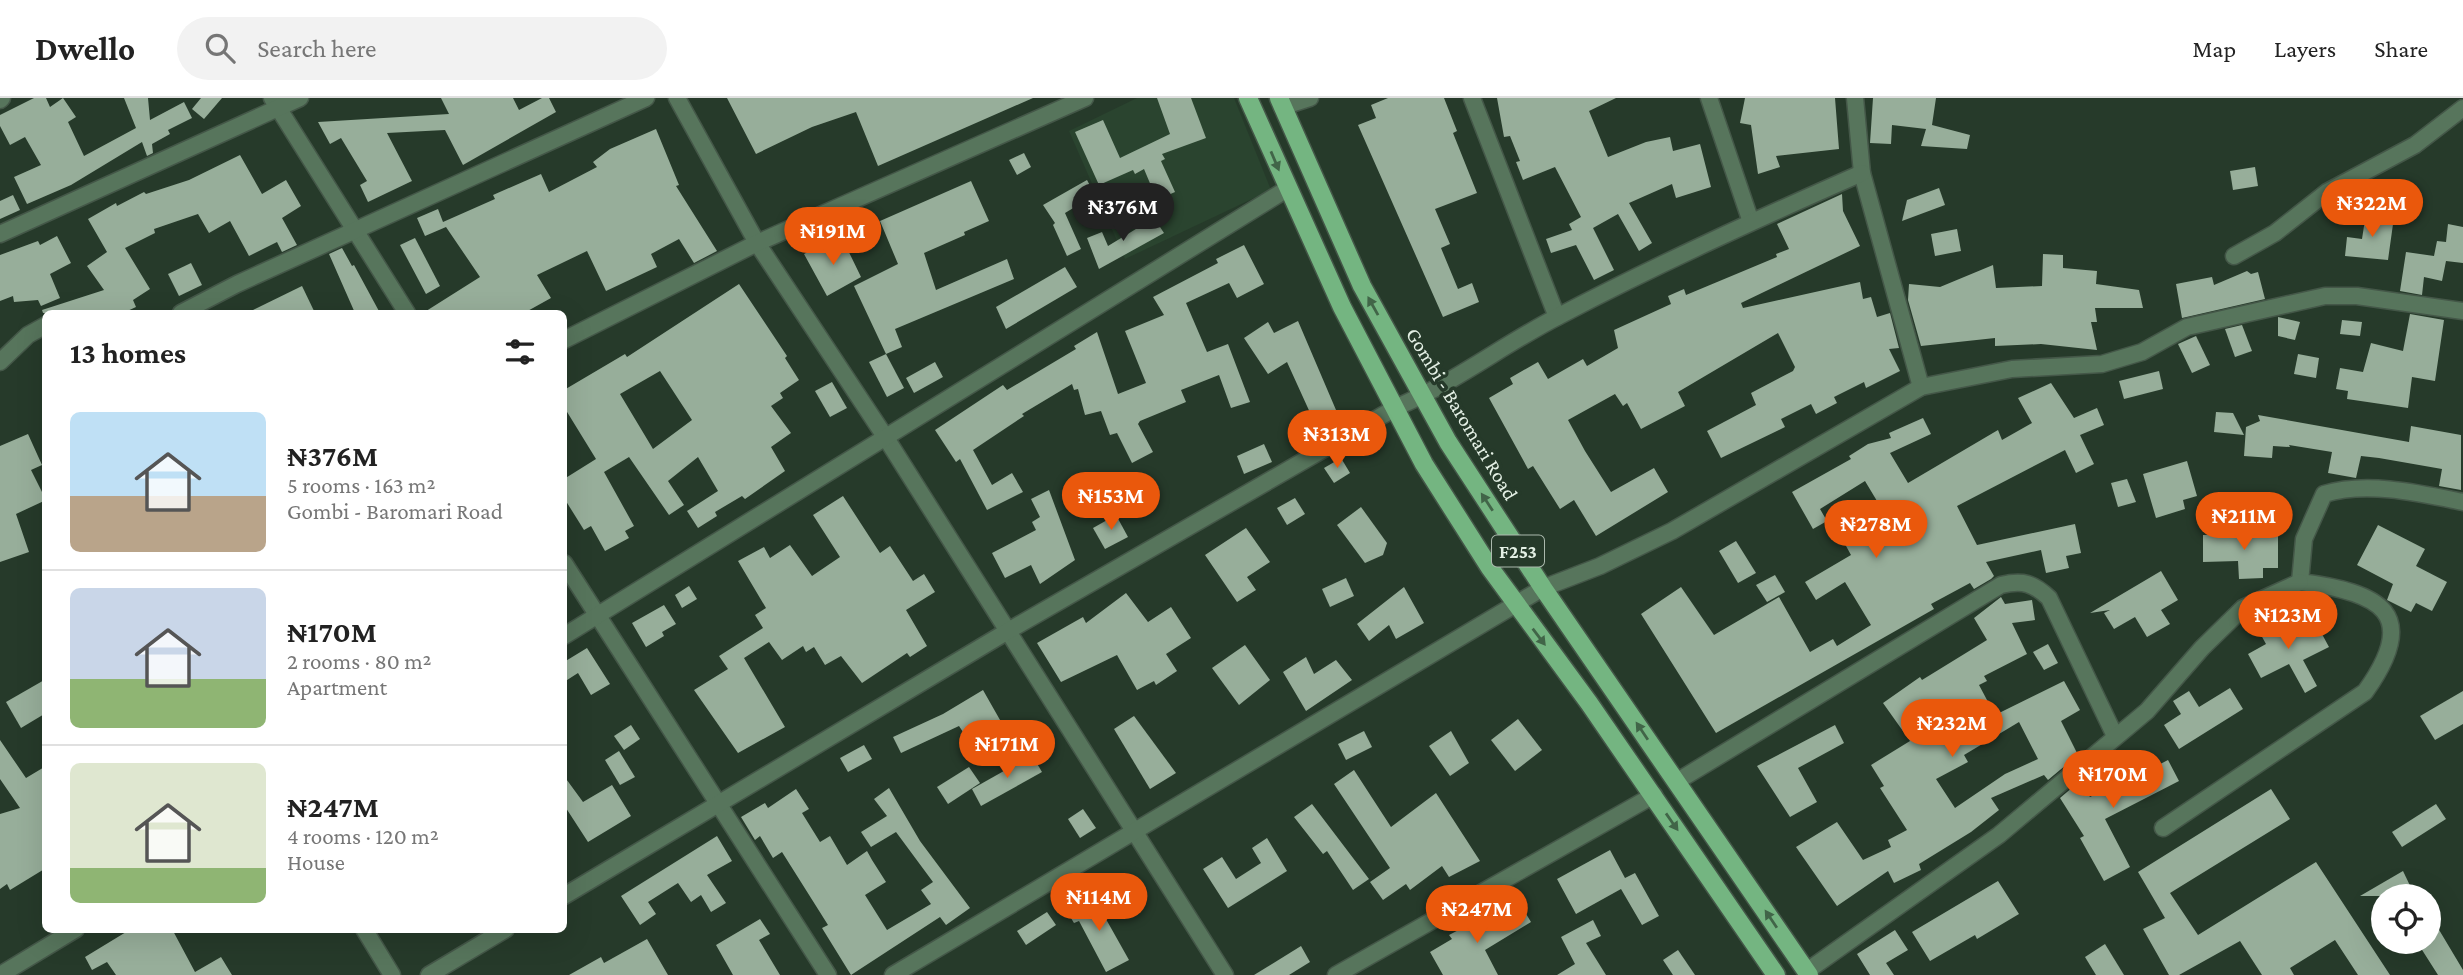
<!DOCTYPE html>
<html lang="en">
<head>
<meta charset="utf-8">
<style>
	:root { --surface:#fff; --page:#f2f2f2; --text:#222; --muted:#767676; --line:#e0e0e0; --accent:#ea580c }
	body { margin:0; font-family:"Crimson Pro",serif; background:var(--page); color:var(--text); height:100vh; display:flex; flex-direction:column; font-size:26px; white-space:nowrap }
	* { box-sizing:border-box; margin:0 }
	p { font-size:23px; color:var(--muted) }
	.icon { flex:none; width:38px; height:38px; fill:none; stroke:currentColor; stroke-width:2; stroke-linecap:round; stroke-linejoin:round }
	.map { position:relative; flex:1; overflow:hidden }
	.details { position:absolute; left:42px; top:212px; width:525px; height:623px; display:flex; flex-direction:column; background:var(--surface); border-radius:10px; box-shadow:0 7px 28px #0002 }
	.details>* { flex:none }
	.controls { position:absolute; left:2371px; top:786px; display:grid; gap:14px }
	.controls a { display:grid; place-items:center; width:70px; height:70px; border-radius:50%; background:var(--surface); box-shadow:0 7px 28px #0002; font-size:35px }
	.price { position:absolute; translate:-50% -60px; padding:0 16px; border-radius:24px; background:var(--accent); color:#fff; font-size:23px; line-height:46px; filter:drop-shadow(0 2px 4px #0008) }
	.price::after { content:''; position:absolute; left:50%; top:42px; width:21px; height:16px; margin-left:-10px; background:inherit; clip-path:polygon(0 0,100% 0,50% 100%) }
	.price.on { background:#222; color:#fff }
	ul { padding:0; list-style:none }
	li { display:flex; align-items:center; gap:21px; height:175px; padding:0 28px }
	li+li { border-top:2px solid var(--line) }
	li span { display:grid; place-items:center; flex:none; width:196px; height:140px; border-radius:10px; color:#555 }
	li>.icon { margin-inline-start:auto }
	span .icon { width:84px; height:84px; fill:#fffc; stroke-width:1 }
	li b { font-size:30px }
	h2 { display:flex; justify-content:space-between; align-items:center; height:84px; padding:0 28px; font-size:30px }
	header { display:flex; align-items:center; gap:42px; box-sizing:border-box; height:98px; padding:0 35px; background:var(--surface); border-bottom:2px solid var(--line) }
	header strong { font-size:33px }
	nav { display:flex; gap:38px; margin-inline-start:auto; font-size:24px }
	.search { width:490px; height:63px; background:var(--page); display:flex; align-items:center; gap:18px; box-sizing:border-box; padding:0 24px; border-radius:38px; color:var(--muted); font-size:26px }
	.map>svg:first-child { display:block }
</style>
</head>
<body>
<header>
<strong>Dwello</strong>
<div class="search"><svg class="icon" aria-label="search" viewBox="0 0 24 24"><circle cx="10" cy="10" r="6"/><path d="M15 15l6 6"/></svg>Search here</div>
<nav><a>Map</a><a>Layers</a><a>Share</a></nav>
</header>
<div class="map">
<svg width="2463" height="877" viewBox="0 0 2463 877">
	<rect width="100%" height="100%" fill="#263a2a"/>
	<!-- built -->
	<polygon fill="#2a442f" points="1137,0 1234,0 1271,92 1125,161 1069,33"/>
	<!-- building -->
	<g fill="#97ae9a" fill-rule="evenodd">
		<polygon points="34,0 46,0 50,9 63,0 76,19 68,24 84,58 136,30 124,0 148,0 150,22 184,4 192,20 168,32 170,36 152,46 153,55 147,58 142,44 71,87 27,106 14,79 41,67 25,39 10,47 0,28 0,17"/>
		<polygon points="201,0 222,0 204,21 192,11"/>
		<polygon points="441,0 513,0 519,12 542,0 549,0 556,14 463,67 445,32 387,35 412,83 368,104 360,87 367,83 341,40 330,46 318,24 449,16"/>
		<polygon points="727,0 1033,0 878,68 856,14 812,29 756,56"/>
		<polygon points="1157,0 1191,0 1206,40 1162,56 1165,61 1161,63 1175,94 1157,102 1144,71 1135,76 1133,72 1099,87 1075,34 1103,22 1120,60 1170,36"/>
		<polygon points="1388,0 1444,0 1457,33 1453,35 1477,95 1435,111 1450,146 1441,150 1458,191 1472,185 1479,204 1443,219 1358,27 1376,20 1371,7"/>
		<polygon points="1497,0 1616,0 1589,13 1608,59 1646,44 1670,39 1673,53 1700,46 1711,89 1676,100 1672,86 1629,105 1652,145 1639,153 1618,116 1593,130 1614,172 1594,182 1576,147 1551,155 1546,141 1572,132 1569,126 1581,119 1555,69 1523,82 1516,64 1520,63 1510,38 1504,39"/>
		<polygon points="1745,0 1835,0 1839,51 1776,58 1780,69 1758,76 1751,27 1740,25"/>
		<polygon points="1873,0 1936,0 1932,27 1970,37 1967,51 1921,48 1926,31 1892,27 1891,46 1870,45"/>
		<polygon points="656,31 679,87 676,88 717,153 694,165 679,141 651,156 657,169 606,193 587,153 537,177 551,200 524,215 423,215 480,179 446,129 425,138 417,120 438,111 443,124 495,101 493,97 541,76 549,94 597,69 593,64 610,51"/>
		<polygon points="1024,55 1031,69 1017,77 1009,62"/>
		<polygon points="240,57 262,96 286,82 301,108 282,120 297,147 282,154 277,144 249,158 230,123 209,135 198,116 154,131 155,135 125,150 150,191 133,202 136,209 123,215 43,215 42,212 104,192 87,168 107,154 88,121 116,105 117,108 144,94 146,96 189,82"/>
		<polygon points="2255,69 2258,88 2233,92 2230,73"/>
		<polygon points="1087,82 1095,97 1065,115 1081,151 1067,158 1053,127 1055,125 1043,107"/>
		<polygon points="971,83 989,123 964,134 965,137 924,155 936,192 1007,161 1014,181 895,231 902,249 886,256 854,188 898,166 880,123"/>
		<polygon points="1939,90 1945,107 1902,123 1907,102"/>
		<polygon points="1842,96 1843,113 1860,148 1741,205 1743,210 1860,184 1863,201 1871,199 1877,219 1890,215 1899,250 1889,251 1900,273 1866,290 1864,284 1834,299 1837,305 1816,316 1811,306 1781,321 1785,329 1721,360 1707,333 1756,307 1751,295 1793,273 1795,269 1778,235 1678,294 1685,308 1641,331 1627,305 1623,308 1615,296 1568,322 1585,353 1611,394 1654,370 1668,394 1596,438 1574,402 1560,411 1533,368 1528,371 1489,300 1513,286 1510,280 1538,264 1548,281 1583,261 1587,268 1618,250 1614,232 1671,206 1668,198 1684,191 1686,197 1777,159 1776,156 1789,151 1777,126"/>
		<polygon points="13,97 20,112 0,121 0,103"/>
		<polygon points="2366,115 2394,119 2388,162 2345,158 2347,139 2362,141"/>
		<polygon points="1154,120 1164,135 1099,171 1087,140 1102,134 1108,148"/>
		<polygon points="2448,126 2463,129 2463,165 2446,163 2442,183 2424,179 2422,197 2400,193 2406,154 2434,158 2437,143 2446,144"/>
		<polygon points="1957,131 1961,153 1935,158 1931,136"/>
		<polygon points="57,138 71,165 50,176 60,200 41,208 38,202 14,204 13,198 0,203 0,157 38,143 40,147"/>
		<polygon points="415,140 440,188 426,196 400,147"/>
		<polygon points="844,144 861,179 827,198 804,156 825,145 828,151"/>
		<polygon points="1244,147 1264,186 1237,200 1229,185 1186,205 1207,254 1228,246 1250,304 1231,310 1219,277 1181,292 1186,304 1140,323 1138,326 1153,354 1132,365 1117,335 1110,337 1101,313 1085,317 1078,291 1074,292 1072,286 1022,316 1024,318 973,352 992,387 1012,375 1023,394 987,412 960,361 956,364 935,332 1003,287 1007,292 1076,251 1074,248 1097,234 1118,296 1146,285 1125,233 1164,217 1153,199 1218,165 1216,161"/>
		<polygon points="342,150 352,168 354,167 380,215 355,215 329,156"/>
		<polygon points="2043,156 2063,157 2063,170 2097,173 2096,186 2139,192 2143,210 2095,210 2097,224 2091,224 2097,252 2041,246 1995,248 1995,240 1921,248 1908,202 1909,186 1940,189 1993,167 1996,190 2042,188"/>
		<polygon points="191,165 202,187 179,198 168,176"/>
		<polygon points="1065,169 1077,189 1006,231 996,209"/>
		<polygon points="2247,173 2251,176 2258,174 2265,201 2182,220 2176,186 2212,179 2214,187"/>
		<path d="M739,186L787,258L785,260L799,282L780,295L783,300L771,308L791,335L771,349L785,373L745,401L742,398L715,414L717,418L698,430L687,413L718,393L698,359L668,383L684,407L669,417L629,359L604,374L634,428L625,433L629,440L605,453L591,428L584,432L564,400V381L596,361L564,309V292L625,256L627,259ZM660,273L692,322L653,351L620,296Z"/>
		<polygon points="302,188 315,215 247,215"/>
		<polygon points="2410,216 2444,222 2435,283 2412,279 2408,310 2347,301 2348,293 2336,291 2340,270 2363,274 2371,245 2403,253"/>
		<polygon points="2278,219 2300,224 2295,242 2278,238"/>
		<polygon points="2342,222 2362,224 2360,238 2340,236"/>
		<polygon points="1298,223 1339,319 1317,330 1287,264 1268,276 1244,240 1268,224 1274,235"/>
		<polygon points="2242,227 2252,253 2235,259 2225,231"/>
		<polygon points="2196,238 2210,267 2192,275 2178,246"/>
		<polygon points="886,256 904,290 887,299 869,264"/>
		<polygon points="2298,256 2319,260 2316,280 2294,276"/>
		<polygon points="935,264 943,279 914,295 906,280"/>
		<polygon points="2159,273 2163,291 2124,301 2119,283"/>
		<polygon points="832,284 847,310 830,319 815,293"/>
		<polygon points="2051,285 2074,320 2097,310 2104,327 2080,337 2094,366 2076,375 2065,352 1957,408 1977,447 2075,426 2081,455 2066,458 2069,470 2046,475 2041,452 1986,464 1994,478 1991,481 1974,491 1970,485 1931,506 1934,511 1716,635 1641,516 1681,489 1714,537 1779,499 1810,554 1833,541 1837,548 1871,527 1845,484 1816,502 1805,484 1851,457 1840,437 1883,413 1865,383 1820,411 1827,423 1813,431 1792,394 1851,361 1849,358 1868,346 1891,340 1889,335 1923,320 1931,336 1890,355 1908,385 1998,332 2002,342 2032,325 2018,300"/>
		<polygon points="2216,314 2233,315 2244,337 2214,334"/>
		<polygon points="2258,317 2409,344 2411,328 2461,337 2461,392 2439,388 2442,371 2379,360 2361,358 2356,380 2328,375 2332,354 2289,347 2290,349 2273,348 2272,360 2244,358 2246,329 2260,323"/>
		<polygon points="28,336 42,367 31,372 46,402 16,416 29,454 0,464 0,348"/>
		<polygon points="1264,346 1272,364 1244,376 1237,358"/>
		<polygon points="1341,360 1350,375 1334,385 1324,370"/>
		<polygon points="2187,363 2197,398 2183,402 2185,411 2156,420 2143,376"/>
		<polygon points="2127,381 2136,404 2118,409 2111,385"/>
		<polygon points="1049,392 1075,462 1040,486 1031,467 1005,480 992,455 1036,432 1032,424 1040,419 1031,401"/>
		<polygon points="843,398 880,455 890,448 913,483 924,476 935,494 906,512 927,548 910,559 907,555 862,585 841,558 825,567 814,549 806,554 803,548 782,562 769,544 744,560 785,629 738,655 694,592 728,571 719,558 763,530 755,517 766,510 738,463 764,449 770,460 790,447 812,478 840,459 813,417"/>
		<polygon points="1295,400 1305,416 1287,427 1277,410"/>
		<polygon points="1361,409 1387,445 1383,457 1365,465 1337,427"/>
		<polygon points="1116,417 1128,439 1105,451 1093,430"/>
		<polygon points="2378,427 2425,451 2416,468 2447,484 2432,513 2416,505 2411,514 2387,502 2393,486 2357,467"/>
		<polygon points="1246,430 1270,464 1247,479 1256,492 1237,504 1205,457"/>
		<polygon points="2278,435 2278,470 2263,470 2263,480 2239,481 2238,463 2203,464 2203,437"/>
		<polygon points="1736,443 1756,475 1738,485 1719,453"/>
		<polygon points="2161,473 2178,502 2161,512 2170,526 2147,539 2135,519 2114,531 2104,515 2110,512 2090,515"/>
		<polygon points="1775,477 1785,494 1767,504 1756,487"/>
		<polygon points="1346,480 1354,498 1330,509 1322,491"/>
		<polygon points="689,488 697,501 682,510 675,497"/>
		<polygon points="1404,489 1424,525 1396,541 1389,527 1369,543 1357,526"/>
		<polygon points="1126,495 1148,524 1171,509 1191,540 1166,556 1177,573 1156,587 1154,583 1137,592 1117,557 1061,584 1037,545 1083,519 1086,525"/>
		<path d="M2001,499L2005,506L2032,502L2035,522L2012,525L2027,556L1984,578L1987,583L1979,587L1995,617L2064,583L2080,612L2061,623L2078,657L2048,682L2044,677L1991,700L1999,712L1971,734L1919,766L1921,772L1894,785L1888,773L1837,808L1796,749L1837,724L1863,762L1891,749L1888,742L1907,732L1880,690L1884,688L1871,667L1910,643L1883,605L1920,579L1922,582L1987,542L1974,520ZM2019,624L2038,661L2005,676L1955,710L1936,681L1968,664L1964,657Z"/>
		<polygon points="664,507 676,526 662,534 664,538 646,549 632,525"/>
		<polygon points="2278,517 2290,539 2316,525 2329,549 2303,562 2317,588 2305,595 2289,566 2261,580 2248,556 2266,546 2256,528"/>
		<polygon points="2048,546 2058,565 2044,572 2033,554"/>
		<polygon points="1245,547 1270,582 1239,607 1212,570"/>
		<polygon points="587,550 610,586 591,597 578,575 564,584 564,564"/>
		<polygon points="1306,559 1314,576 1336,562 1352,582 1306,613 1283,574"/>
		<polygon points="46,581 46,615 21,630 6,604"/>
		<polygon points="2230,590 2243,611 2179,651 2164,627 2181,616 2173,603 2189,593 2199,609"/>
		<polygon points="983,592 1004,629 994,642 973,649 959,628 901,655 893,639 943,616"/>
		<polygon points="2463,593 2463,626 2435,642 2420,618"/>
		<polygon points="1134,618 1176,675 1150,691 1114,631"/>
		<polygon points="1518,621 1542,652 1515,673 1491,642"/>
		<polygon points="631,627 640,641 624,652 614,638"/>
		<polygon points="1835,627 1844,645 1798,670 1817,704 1790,719 1757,668"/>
		<polygon points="1364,633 1372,649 1346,662 1338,646"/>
		<polygon points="1451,633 1469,665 1450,678 1429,648"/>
		<polygon points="0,642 26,680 46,668 46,770 10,792 7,786 0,791 0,716 20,710 0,681"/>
		<polygon points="864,647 872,661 848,674 840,660"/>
		<polygon points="619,653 635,679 620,687 605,662"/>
		<polygon points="1032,657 1042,674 981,708 972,691"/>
		<polygon points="2127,658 2137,678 2168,662 2179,683 2105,721 2130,769 2104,783 2080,740 2084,738 2060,700 2080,683 2090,699 2118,685 2109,667"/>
		<polygon points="969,669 980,685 948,706 937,689"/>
		<polygon points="1354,672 1391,729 1436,695 1480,763 1449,779 1442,768 1410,792 1406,786 1383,802 1370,784 1390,770 1334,686"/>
		<polygon points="564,678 583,704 612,687 631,718 588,744 564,707"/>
		<polygon points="889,690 920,743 970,810 946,827 940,819 851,877 822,830 828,827 782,754 773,760 760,738 755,742 741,719 765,705 768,710 796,691 809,711 802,715 820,744 830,738 847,767 867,753 872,762 886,784 865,797 887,832 931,806 921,792 933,784 896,734 871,749 861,734 887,718 874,701"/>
		<polygon points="2271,691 2290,721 2170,795 2198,837 2316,764 2390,877 2358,877 2335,842 2290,870 2294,877 2262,877 2240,843 2179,877 2169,877 2143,831 2165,820 2138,774"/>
		<polygon points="1312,706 1369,781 1353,792 1327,753 1323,756 1294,719"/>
		<polygon points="2436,706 2446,721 2402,749 2392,734"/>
		<polygon points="1083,711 1096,730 1080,740 1068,721"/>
		<polygon points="717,738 732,763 707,777 726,805 711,814 701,797 691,804 678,785 648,804 656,816 640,827 621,798"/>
		<polygon points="1267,740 1287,773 1228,810 1203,771 1222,759 1236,781 1261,765 1252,750"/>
		<polygon points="1610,752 1625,780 1635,775 1659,818 1642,827 1621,791 1576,816 1557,781"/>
		<polygon points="2403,773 2415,798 2360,798"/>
		<polygon points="1998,783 2019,816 1977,841 1975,837 1930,863 1912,834"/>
		<polygon points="1093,798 1129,862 1106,874 1079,823 1074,825 1066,812"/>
		<polygon points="1520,806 1531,824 1485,852 1498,877 1443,877 1430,854 1452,841 1449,837 1472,825 1476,833"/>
		<polygon points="1047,814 1056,827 1026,847 1017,833"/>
		<polygon points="2429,815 2463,872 2463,877 2438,877 2417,844 2429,844"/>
		<polygon points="760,821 770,836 759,842 780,877 733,877 716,847"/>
		<polygon points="1593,822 1601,838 1586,845 1606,877 1557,877 1575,866 1561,839"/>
		<polygon points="131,831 172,831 195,874 221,859 232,877 116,877 107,864 92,872 85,859"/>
		<polygon points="1895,832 1908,852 1886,865 1894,877 1870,877 1857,856"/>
		<polygon points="647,841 668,877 569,877 601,859 604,865"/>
		<polygon points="2105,846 2124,877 2096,877 2085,859"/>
		<polygon points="1301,848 1310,864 1289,877 1254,877"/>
		<polygon points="1678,852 1695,877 1673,877 1663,862"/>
	</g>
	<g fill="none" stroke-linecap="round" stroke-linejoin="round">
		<!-- street casing -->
		<g stroke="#445748" stroke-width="19">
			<g id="street">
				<polyline points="272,0 407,215"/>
				<polyline points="677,0 757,145 886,340 1225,877"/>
				<polyline points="1472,0 1557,219"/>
				<polyline points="1709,0 1751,124"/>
				<polyline points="1855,0 1862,75 1921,289"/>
				<polyline points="0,2 2,0"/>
				<polyline points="1282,9 1310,0"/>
				<polyline points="0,136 300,0"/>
				<polyline points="2234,158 2275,135 2327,94 2415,47 2463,10"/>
				<polyline points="181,215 237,186 646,0"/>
				<polyline points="564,242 757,145 1085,0"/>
				<polyline points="0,264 28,237 46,227"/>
				<polyline points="564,465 828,877"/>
				<polyline points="564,538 1287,91"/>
				<path d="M1676,684L2001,487C2023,482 2033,485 2049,500L2115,638"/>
				<path d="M2163,730L2365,594C2422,515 2380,494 2300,484L2304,441L2324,396C2367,383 2419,395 2463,404"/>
				<path d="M564,798L1008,533L1397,309C1454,285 1504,246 1559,218C1658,166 1760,120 1862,75"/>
				<polyline points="364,831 392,877"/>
				<polyline points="1807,873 1999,737 2147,613 2202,550 2243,510 2300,484"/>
				<polyline points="0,877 76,831"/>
				<polyline points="429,877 506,831"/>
				<polyline points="893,877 1543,490 1600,468 1672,433 1921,289 2012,271 2102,266 2142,254 2187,229 2325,198 2357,198 2463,213"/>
				<polyline points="1336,877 1654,697"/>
			</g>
		</g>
		<!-- primary casing -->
		<g stroke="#445748" stroke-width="21">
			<g id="primary">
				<polyline points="1248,0 1342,209 1424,366 1490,470 1589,605 1776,877"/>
				<polyline points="1279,0 1362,188 1448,344 1543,490 1809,877"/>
			</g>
		</g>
		<!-- street -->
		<use href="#street" stroke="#57755c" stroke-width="16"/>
		<!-- primary -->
		<use href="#primary" stroke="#74b581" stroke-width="18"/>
	</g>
	<!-- one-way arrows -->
	<defs><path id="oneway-solid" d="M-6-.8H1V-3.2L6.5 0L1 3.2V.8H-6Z" transform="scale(1.75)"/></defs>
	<g fill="#416548">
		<use href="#oneway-solid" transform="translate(1275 63) rotate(67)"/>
		<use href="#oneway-solid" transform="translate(1373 208) rotate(-119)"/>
		<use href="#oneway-solid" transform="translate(1487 404) rotate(-123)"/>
		<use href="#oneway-solid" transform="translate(1539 539) rotate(53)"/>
		<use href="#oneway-solid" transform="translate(1642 633) rotate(-124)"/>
		<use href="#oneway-solid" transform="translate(1672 724) rotate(55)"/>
		<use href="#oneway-solid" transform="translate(1771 821) rotate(-124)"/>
	</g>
	<g text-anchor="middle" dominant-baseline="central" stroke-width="7" stroke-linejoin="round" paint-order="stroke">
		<!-- shield labels -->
		<rect fill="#263a2a" stroke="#abb9ad" stroke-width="2" x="1492" y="437.5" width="52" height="31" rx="5"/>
		<g font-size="19" font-weight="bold" fill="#e4f0e5">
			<text x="1518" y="453">F253</text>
		</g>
		<!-- street labels -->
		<g font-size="21" fill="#e4f0e5" stroke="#263a2a">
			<text transform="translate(1462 316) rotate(59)">Gombi - Baromari Road</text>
		</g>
	</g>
</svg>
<div class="controls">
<a><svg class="icon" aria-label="locate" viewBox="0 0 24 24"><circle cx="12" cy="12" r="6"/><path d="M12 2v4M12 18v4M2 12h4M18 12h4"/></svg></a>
</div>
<b class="price" style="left:2372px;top:141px">₦322M</b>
<b class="price on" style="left:1123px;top:145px">₦376M</b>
<b class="price" style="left:833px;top:169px">₦191M</b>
<b class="price" style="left:1337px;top:372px">₦313M</b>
<b class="price" style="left:1111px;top:434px">₦153M</b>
<b class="price" style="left:2244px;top:454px">₦211M</b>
<b class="price" style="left:1876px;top:462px">₦278M</b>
<b class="price" style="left:2288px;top:553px">₦123M</b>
<b class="price" style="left:1952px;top:661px">₦232M</b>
<b class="price" style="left:1007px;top:682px">₦171M</b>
<b class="price" style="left:2113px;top:712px">₦170M</b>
<b class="price" style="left:1099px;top:835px">₦114M</b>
<b class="price" style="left:1477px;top:847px">₦247M</b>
<section class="details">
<h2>13 homes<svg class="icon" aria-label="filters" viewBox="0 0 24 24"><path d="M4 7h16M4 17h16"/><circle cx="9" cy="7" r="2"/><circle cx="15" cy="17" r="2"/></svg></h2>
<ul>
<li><span style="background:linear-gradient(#bfe0f5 60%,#b9a48a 0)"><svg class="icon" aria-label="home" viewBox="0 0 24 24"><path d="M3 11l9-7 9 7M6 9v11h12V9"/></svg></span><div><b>₦376M</b><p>5 rooms · 163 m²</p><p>Gombi - Baromari Road</p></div></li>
<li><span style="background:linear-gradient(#c9d6e8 65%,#8fb573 0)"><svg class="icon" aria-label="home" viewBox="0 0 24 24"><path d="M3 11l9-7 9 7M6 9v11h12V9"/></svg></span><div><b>₦170M</b><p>2 rooms · 80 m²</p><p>Apartment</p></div></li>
<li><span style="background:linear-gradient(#dfe7d0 75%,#8fb573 0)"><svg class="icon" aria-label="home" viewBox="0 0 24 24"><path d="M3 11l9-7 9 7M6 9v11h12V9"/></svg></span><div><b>₦247M</b><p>4 rooms · 120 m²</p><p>House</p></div></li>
</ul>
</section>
</div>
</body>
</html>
